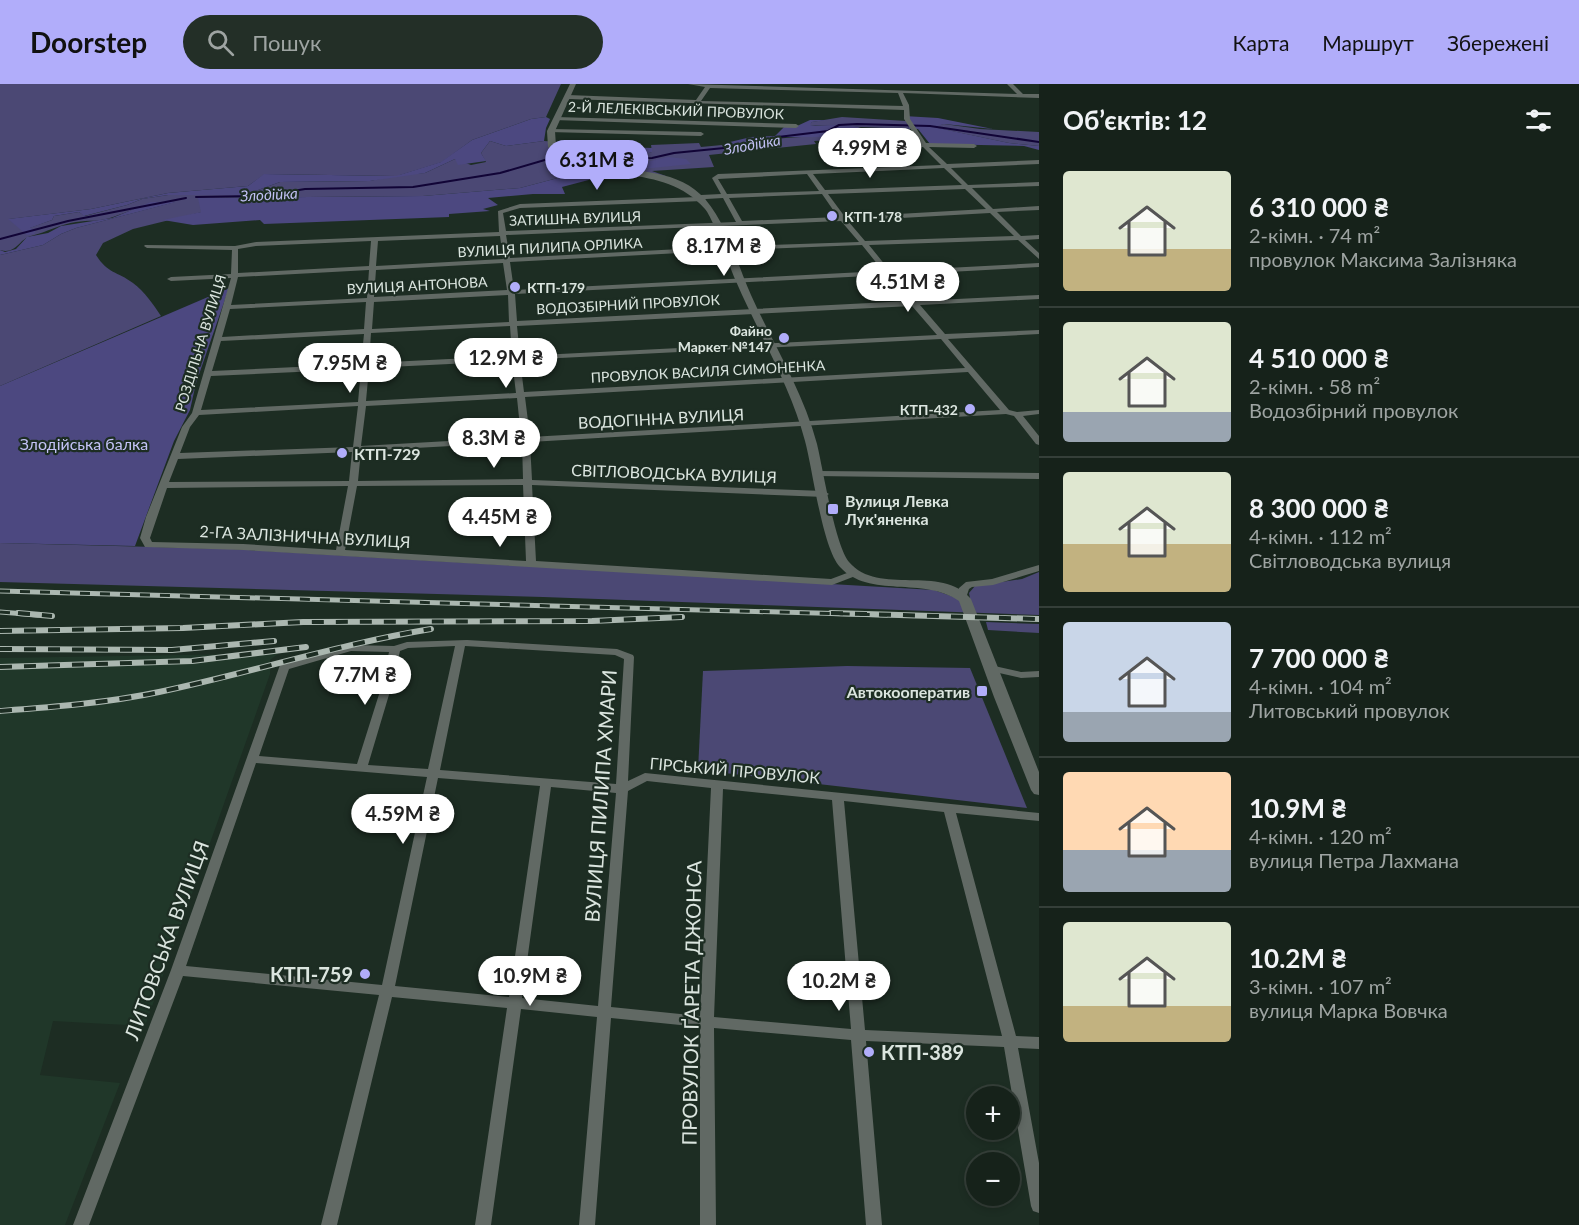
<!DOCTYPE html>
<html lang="uk">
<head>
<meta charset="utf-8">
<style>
	:root { --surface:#16221a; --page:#232f27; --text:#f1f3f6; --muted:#9ea4a2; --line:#353f39; --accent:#b1adfa }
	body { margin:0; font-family:Lato,sans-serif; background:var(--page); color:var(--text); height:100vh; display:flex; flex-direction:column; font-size:22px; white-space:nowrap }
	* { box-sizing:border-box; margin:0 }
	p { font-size:20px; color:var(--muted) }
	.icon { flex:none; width:33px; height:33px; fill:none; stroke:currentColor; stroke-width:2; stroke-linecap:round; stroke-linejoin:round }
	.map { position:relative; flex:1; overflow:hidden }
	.side { display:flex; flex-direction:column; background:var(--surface); width:540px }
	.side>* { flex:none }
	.tools { position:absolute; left:966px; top:1002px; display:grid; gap:12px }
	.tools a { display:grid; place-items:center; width:54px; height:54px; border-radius:50%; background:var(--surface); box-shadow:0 3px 9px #0003,0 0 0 2px var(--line); font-size:30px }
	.price { position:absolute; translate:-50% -51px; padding:0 14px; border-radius:21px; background:#fff; color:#222; font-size:20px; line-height:39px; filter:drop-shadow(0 2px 3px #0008) }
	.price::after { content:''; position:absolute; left:50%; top:36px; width:18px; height:14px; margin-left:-9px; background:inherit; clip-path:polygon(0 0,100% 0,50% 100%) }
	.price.current { background:var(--accent); color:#111 }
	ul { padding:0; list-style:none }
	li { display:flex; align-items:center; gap:18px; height:150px; padding:0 24px }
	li+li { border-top:2px solid var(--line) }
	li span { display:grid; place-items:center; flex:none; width:168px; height:120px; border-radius:6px; color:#555 }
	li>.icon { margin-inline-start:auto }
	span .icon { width:72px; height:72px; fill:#fffc; stroke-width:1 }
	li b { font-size:26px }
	h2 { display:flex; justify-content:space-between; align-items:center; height:72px; padding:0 24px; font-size:26px }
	header { display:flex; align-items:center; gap:36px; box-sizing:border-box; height:84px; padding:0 30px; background:var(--accent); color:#111 }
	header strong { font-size:28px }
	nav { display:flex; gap:33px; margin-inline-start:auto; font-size:21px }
	.search { width:420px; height:54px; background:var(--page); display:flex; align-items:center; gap:15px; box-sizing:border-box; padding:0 21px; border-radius:33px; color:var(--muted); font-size:22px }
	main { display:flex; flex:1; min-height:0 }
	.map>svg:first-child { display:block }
</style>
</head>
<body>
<header>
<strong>Doorstep</strong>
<div class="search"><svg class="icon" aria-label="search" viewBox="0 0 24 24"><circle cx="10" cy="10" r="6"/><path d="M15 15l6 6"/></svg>Пошук</div>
<nav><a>Карта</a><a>Маршрут</a><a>Збережені</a></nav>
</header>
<main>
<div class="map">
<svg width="1039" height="1141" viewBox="0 0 1039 1141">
	<rect width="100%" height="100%" fill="#1d2d23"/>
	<!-- built -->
	<polygon fill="#203729" points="277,565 278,570 270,576 270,590 145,942 53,937 40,991 120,999 65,1141 0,1141 0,574 244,570"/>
	<!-- green -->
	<g fill="#4b4874" fill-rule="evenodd">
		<path d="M0,0H561L546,33L531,35L472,56L442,78L400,91L425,89L455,75L471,81L486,78L481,69L490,57L506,62L544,57L587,60L589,63C605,66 637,73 652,68L651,61L699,59L701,63C743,60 784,51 827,53L829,56L814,57L816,60L709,71L714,83L652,87L666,92L600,93V88L588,86L520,104L423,112L199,114L202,128L133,145L103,159L96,171C108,190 117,187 133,199C145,208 153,220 161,232L0,302V171L43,161L61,150L76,144L175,118C144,119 140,124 113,133C100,138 88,136 76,138C61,140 47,148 31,152C19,155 16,171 0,166ZM265,90L394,92L370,97L280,98L244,111H168L142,115L127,121L85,132L79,128L54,132L52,136L29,144L26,149L9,135L91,125L168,109L248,102Z"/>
		<polygon points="842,33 906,37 909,45 809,41 812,38"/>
		<polygon points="944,40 980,45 1039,48 1039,62 1009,59 937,44 937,41"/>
		<polygon points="0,459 232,465 934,506 954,513 970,514 969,509 975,502 1022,495 1039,488 1039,531 543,513 0,498"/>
		<polygon points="986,538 1039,540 1039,549 988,546"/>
		<polygon points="847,582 970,584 1027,724 698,686 703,587"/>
	</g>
	<!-- forest -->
	<g fill="#4c4880">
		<polygon points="904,32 938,34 993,45 944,40 937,42 938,44 1009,59 1039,62 1039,66 1024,62 930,60 918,45 909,45"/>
		<polygon points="546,33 550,35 546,44 544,57 506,62 490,57 481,69 486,77 458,81 455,75 425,89 370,97 280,98 244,111 168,111 142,115 127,121 84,132 79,128 54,132 52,136 30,144 36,146 34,150 27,151 8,135 91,125 168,109 248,102 264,90 396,92 441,78 472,56 531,35"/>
		<path d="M810,36H827L812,38L810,41C828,43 847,38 864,45L862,48L853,49V53L829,56L826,53H780L745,63L730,65L733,60L730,58L751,53L775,52L784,43L797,42Z"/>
		<polygon points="599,62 652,64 652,68 646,70 612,67 610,71 596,70 589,63"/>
		<polygon points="668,73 686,75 691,80 642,85 621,81 635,82 630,77 651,77"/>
		<polygon points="588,86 600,88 600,93 562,103 565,110 533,110 488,114 498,121 483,125 490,127 449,130 449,133 264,140 260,136 193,141 163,136 201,128 198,114 423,112 520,104"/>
		<polygon points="151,118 176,118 76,144 61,150 43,161 0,171 0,166 5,168 16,165 27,153 48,149 61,142 112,134"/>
		<polygon points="229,204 196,299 190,326 174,357 135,462 0,459 0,302"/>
	</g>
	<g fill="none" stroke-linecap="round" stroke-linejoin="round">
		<!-- stream -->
		<g stroke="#110436" stroke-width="2">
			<polyline points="571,70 593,75 652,74 674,69 734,63 778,53 828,47 839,41 857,40 930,42 1039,58"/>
			<polyline points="196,113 263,112 305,105 413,103 500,89 555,73"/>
			<polyline points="0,155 68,137 186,114"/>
		</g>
		<!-- minor -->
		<g fill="#616964" fill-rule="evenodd">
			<path d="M688,0L1017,10L1007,0H1013L1023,10H1039V14L903,9L909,21L910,35L926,59L974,60L977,62L974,64L929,63L947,80L1039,76V80L951,84L968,101L1039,98V102L972,104L993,125L1039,122V126L997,128L1021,152L1039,151V155L1025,156L1039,169V175L1018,156L869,161L890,187L1039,179V183L894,191L916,217L1039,211V215L920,221L945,250L1039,246V250L948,255L1009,326L1017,328L1039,326V330L1023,332L1039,352V361L1036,360L1014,332L1006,330L530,358L532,396L824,407L829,410L824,413L532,401L536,477L831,495L855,486L860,489L858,491L832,501L243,466L145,463L140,454L146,433L182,343L192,329L231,194L171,197L167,195L171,193L231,190L232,166L147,164L144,162L145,161L235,162L256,158L499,148L498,127L520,120L698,113L701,111L721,110L712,94L718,90L941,81L923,63L839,67L836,65L839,63L920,59L904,35V26L568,15L565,13L568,11L696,16L705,3ZM710,4L898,9L903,22L701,17ZM944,84L962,101L825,106L813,90ZM807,90L819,107L727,110L718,95ZM965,105L986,125L845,133L828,110ZM822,110L838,133L742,137L729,114ZM723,114L736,138L506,147L503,129L520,124L703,117L706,115ZM990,129L1014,152L865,157L848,137ZM841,137L859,158L737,162L510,174L506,151ZM500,152L503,175L376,182L378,157ZM371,157L369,182L238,189V165L256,162ZM862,161L883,187L514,206L510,178L737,166ZM503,179L507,206L374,213L376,186ZM369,186L367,214L231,221L238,193ZM887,191L909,217L517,237L515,210ZM508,211L509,238L372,245L374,218ZM366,218L364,245L222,253L230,225ZM912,222L937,251L520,272L517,242ZM510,242L512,272L369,279L371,249ZM364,250L361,280L212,287L221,257ZM941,255L965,284L524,308L520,276ZM512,277L516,309L366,317L369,284ZM361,285L358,318L201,326L211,292ZM968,288L1000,326L530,353L525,313ZM517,314L521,353L361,362L366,322ZM358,322L353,363L180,369L190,343L199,331ZM522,358L523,395L358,397L361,367ZM352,368L349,397L169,398L178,375ZM523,401L526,477L345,466L357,402ZM348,402L336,466L243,460L152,458L150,454L167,404Z"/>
			<polygon points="556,33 796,40 799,42 796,44 554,36 554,34"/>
			<polygon points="551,45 701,48 704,50 701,52 549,48 548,47"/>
			<polygon points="819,387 1039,389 1039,395 816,392 816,388"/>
			<polygon points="1039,481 1039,487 993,501 972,503 969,505 966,514 962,515 957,512 959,504 966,498 992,495"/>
			<path d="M467,556L617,565L633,571L634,573L628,697L645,689L1039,729V737L956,729L1016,952L1039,953V965L1018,964L1039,1079V1129L1033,1127L1031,1122L1004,963L866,957L882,1141H866L851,956L714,944L716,1141H700V943L611,934L595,1141H579L597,933L521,925L491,1141H475L507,924L392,913L337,1141H321L379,911L183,892L89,1141H73L171,886L280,581L351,561L394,562L407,558ZM455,562L428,685L368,681L391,604L400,567L408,564ZM465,562L615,571L624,575L616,700L440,686ZM351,567L389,568L381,604L357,680L259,672L289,585ZM256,679L427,693L382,901L186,882ZM438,694L540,702L509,913L395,902ZM647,697L711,704L700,932L611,923L628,707ZM551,703L616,709L598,922L522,914ZM723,705L832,716L851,945L714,933ZM844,717L944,728L1002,952L865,946Z"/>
			<polygon points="990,581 1021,588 1039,587 1039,593 1021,594 986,586 985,584 986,582"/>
		</g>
		<!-- tertiary -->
		<path fill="#616964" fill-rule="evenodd" d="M570,0H576L555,47L556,62C568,69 579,75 593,79C627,88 673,84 700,110C725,133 737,180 751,211C773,260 803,307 817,360C823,385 835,461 849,478C879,513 941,479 971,515L1039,688V711L1034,710L1031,706L994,613L959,517C924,492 869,515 840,483C822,463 813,386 805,357C790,300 758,249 735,195C728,179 714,136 705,125C663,76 593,103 548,63L547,47Z"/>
		<!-- rail-far1 casing -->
		<g stroke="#abb7b0" stroke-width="5">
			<g id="rail-far1">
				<polyline points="0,507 887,531"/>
				<polyline points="0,528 38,531"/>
			</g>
		</g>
		<!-- rail casing -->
		<g stroke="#abb7b0" stroke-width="6">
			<g id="rail">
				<polyline points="18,529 52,532"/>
				<polyline points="831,529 1039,535"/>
				<polyline points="0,547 183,544 303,538 592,537 682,533"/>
				<polyline points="0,565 172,566 274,557"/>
				<polyline points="0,583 192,577 306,563"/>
				<path d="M0,627C53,623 107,619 159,608C250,589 339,560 431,545"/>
			</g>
		</g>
		<!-- rail-far1 -->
		<use href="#rail-far1" stroke="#1d2d23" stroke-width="3" stroke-dasharray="10" stroke-linecap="butt"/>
		<!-- rail -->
		<use href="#rail" stroke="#1d2d23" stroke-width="4" stroke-dasharray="12" stroke-linecap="butt"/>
	</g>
	<!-- markers -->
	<g fill="#b1adfa" stroke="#1d2d23" stroke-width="2">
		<circle cx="832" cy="132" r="6"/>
		<circle cx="515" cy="203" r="6"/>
		<circle cx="784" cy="254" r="6"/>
		<circle cx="970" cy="325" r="6"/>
		<circle cx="342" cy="369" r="6"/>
		<rect x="827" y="419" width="12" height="12" rx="3"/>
		<rect x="976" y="601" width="12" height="12" rx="3"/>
		<circle cx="365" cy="890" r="6"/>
		<circle cx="869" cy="968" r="6"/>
	</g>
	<g text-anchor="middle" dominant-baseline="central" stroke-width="4.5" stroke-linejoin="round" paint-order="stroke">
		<!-- far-street labels -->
		<g font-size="14" fill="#dbe5df" stroke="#1d2d23">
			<text transform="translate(676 26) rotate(2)">2-Й ЛЕЛЕКІВСЬКИЙ ПРОВУЛОК</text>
			<text transform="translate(575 134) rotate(-2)">ЗАТИШНА ВУЛИЦЯ</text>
			<text transform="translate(550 163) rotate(-3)">ВУЛИЦЯ ПИЛИПА ОРЛИКА</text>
			<text transform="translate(417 201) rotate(-3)">ВУЛИЦЯ АНТОНОВА</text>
			<text transform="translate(628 220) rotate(-3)">ВОДОЗБІРНИЙ ПРОВУЛОК</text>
			<text transform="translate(200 259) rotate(-73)">РОЗДІЛЬНА ВУЛИЦЯ</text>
			<text transform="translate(708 287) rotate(-3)">ПРОВУЛОК ВАСИЛЯ СИМОНЕНКА</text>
		</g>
		<!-- far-poi labels -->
		<g font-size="14" font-weight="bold" fill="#dbe5df" stroke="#1d2d23" text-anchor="start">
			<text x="844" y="132">КТП-178</text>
			<text x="527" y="203">КТП-179</text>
			<text x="772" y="246" text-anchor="end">Файно<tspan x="772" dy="16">Маркет №147</tspan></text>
			<text x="958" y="325" text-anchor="end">КТП-432</text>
		</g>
		<!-- far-water labels -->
		<g font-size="15" font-style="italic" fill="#c1c0f4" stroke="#1d2d23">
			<text transform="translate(752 60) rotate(-10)">Злодійка</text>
			<text transform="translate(269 110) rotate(-3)">Злодійка</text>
		</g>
		<!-- street labels -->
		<g font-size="16" fill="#dbe5df" stroke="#1d2d23">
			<text transform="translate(661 334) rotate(-3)">ВОДОГІННА ВУЛИЦЯ</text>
			<text transform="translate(674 389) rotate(2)">СВІТЛОВОДСЬКА ВУЛИЦЯ</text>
			<text transform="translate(305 452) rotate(3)">2-ГА ЗАЛІЗНИЧНА ВУЛИЦЯ</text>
			<text transform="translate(735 686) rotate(5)">ГІРСЬКИЙ ПРОВУЛОК</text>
		</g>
		<!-- park labels -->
		<g font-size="16" fill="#c4c3f7" stroke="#1d2d23">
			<text x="84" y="359">Злодійська балка</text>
		</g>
		<!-- poi labels -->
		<g font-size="16" font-weight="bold" fill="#dbe5df" stroke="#1d2d23" text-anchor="start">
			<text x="354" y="369">КТП-729</text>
			<text x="845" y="416">Вулиця Левка<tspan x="845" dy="18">Лук'яненка</tspan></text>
			<text x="970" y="607" text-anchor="end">Автокооператив</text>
		</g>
		<!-- near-street labels -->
		<g font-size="20" fill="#dbe5df" stroke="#1d2d23">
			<text transform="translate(600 712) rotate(-86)">ВУЛИЦЯ ПИЛИПА ХМАРИ</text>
			<text transform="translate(166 856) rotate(-70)">ЛИТОВСЬКА ВУЛИЦЯ</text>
			<text transform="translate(691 919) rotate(-89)">ПРОВУЛОК ҐАРЕТА ДЖОНСА</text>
		</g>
		<!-- near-poi labels -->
		<g font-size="20" font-weight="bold" fill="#dbe5df" stroke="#1d2d23" text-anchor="end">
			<text x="353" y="890">КТП-759</text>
			<text x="881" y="968" text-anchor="start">КТП-389</text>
		</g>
	</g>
</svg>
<div class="tools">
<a>+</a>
<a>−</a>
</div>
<b class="price" style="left:870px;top:95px">4.99M ₴</b>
<b class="price current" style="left:597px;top:107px">6.31M ₴</b>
<b class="price" style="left:724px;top:193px">8.17M ₴</b>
<b class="price" style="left:908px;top:229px">4.51M ₴</b>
<b class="price" style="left:506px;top:305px">12.9M ₴</b>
<b class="price" style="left:350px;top:310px">7.95M ₴</b>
<b class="price" style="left:494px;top:385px">8.3M ₴</b>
<b class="price" style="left:500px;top:464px">4.45M ₴</b>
<b class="price" style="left:365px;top:622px">7.7M ₴</b>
<b class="price" style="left:403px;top:761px">4.59M ₴</b>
<b class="price" style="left:530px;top:923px">10.9M ₴</b>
<b class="price" style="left:839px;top:928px">10.2M ₴</b>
</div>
<section class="side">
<h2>Об’єктів: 12<svg class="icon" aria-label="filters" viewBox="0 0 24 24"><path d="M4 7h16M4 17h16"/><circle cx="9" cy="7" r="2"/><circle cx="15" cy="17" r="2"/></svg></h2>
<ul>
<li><span style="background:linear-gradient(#dfe7d0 65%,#c2b280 0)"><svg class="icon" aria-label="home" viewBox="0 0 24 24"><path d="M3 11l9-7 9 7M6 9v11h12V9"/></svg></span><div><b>6 310 000 ₴</b><p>2-кімн. · 74 m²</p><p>провулок Максима Залізняка</p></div></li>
<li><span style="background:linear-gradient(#dfe7d0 75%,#9aa5b1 0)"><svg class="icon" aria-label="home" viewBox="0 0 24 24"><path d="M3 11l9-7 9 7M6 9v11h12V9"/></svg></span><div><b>4 510 000 ₴</b><p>2-кімн. · 58 m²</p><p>Водозбірний провулок</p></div></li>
<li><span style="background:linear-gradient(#dfe7d0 60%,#c2b280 0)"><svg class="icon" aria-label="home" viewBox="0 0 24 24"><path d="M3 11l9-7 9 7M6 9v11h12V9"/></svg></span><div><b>8 300 000 ₴</b><p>4-кімн. · 112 m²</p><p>Світловодська вулиця</p></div></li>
<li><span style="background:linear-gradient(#c9d6e8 75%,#9aa5b1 0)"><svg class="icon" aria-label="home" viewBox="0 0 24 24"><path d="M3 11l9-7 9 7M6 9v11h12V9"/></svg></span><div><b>7 700 000 ₴</b><p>4-кімн. · 104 m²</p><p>Литовський провулок</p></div></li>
<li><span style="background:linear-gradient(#ffd9b3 65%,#9aa5b1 0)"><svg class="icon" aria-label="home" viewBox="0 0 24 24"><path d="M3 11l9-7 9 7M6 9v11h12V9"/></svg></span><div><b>10.9M ₴</b><p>4-кімн. · 120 m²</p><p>вулиця Петра Лахмана</p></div></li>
<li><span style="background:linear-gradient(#dfe7d0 70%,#c2b280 0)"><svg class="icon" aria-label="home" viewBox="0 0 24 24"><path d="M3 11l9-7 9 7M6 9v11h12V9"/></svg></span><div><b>10.2M ₴</b><p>3-кімн. · 107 m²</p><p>вулиця Марка Вовчка</p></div></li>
</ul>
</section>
</main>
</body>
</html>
